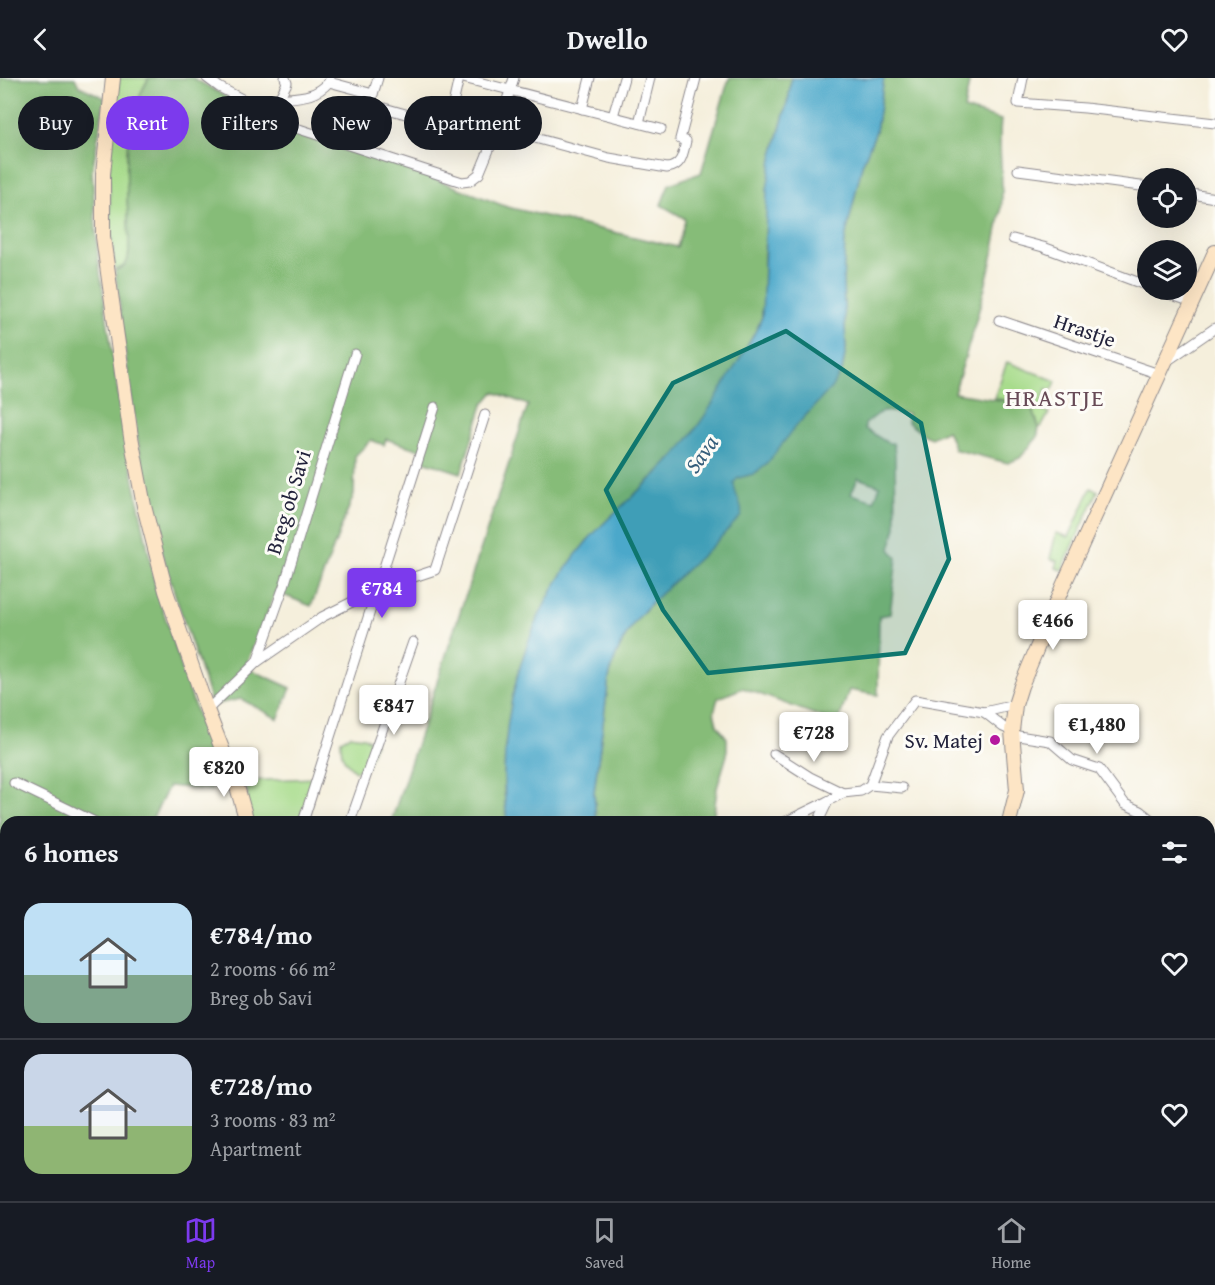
<!DOCTYPE html>
<html lang="en">
<head>
<meta charset="utf-8">
<style>
	:root { --surface:#171b24; --page:#242831; --text:#f1f3f6; --muted:#9ea1a6; --line:#363941; --accent:#7c3aed }
	body { margin:0; font-family:"Gentium Book Plus",serif; background:var(--page); color:var(--text); height:100vh; display:flex; flex-direction:column; font-size:22px; white-space:nowrap }
	* { box-sizing:border-box; margin:0 }
	p { font-size:20px; color:var(--muted) }
	.icon { flex:none; width:33px; height:33px; fill:none; stroke:currentColor; stroke-width:2; stroke-linecap:round; stroke-linejoin:round }
	.map { position:relative; flex:1; overflow:hidden }
	.drawer { position:absolute; left:0px; top:738px; width:1215px; height:386px; display:flex; flex-direction:column; background:var(--surface); border-radius:18px 18px 0 0; box-shadow:0 6px 24px #0002 }
	.drawer>* { flex:none }
	.guide { position:absolute; left:18px; top:18px; width:600px; height:54px; display:flex; gap:12px }
	.buttons { position:absolute; left:1137px; top:90px; display:grid; gap:12px }
	.buttons a { display:grid; place-items:center; width:60px; height:60px; border-radius:50%; background:var(--surface); box-shadow:0 6px 24px #0002; font-size:30px }
	.price { position:absolute; translate:-50% -51px; padding:0 14px; border-radius:6px; background:#fff; color:#222; font-size:20px; line-height:39px; filter:drop-shadow(0 2px 3px #0008) }
	.price::after { content:''; position:absolute; left:50%; top:36px; width:18px; height:14px; margin-left:-9px; background:inherit; clip-path:polygon(0 0,100% 0,50% 100%) }
	.price.current { background:var(--accent); color:#fff }
	ul { padding:0; list-style:none }
	li { display:flex; align-items:center; gap:18px; height:150px; padding:0 24px }
	li+li { border-top:2px solid var(--line) }
	li span { display:grid; place-items:center; flex:none; width:168px; height:120px; border-radius:18px; color:#555 }
	li>.icon { margin-inline-start:auto }
	span .icon { width:72px; height:72px; fill:#fffc; stroke-width:1 }
	li b { font-size:26px }
	h2 { display:flex; justify-content:space-between; align-items:center; height:72px; padding:0 24px; font-size:26px }
	.pill { padding:0 21px; border-radius:27px; background:var(--surface); box-shadow:0 6px 24px #0002; font-size:21px; line-height:54px }
	.pill.current { background:var(--accent); color:#fff }
	header { display:flex; justify-content:space-between; align-items:center; height:78px; padding:0 24px; background:var(--surface); font-size:27px; font-weight:700 }
	.dock { display:flex; justify-content:space-around; align-items:center; height:84px; border-top:2px solid var(--line); background:var(--surface); font-size:16px; color:var(--muted) }
	.dock a { display:grid; justify-items:center; gap:3px }
	.dock .current { color:var(--accent) }
	.map>svg:first-child { display:block }
</style>
</head>
<body>
<header><svg class="icon" aria-label="back" viewBox="0 0 24 24"><path d="M15 5l-7 7 7 7"/></svg>Dwello<svg class="icon" aria-label="heart" viewBox="0 0 24 24"><path d="M12 20l-8-8c-3-5 5-10 8-4 3-6 11-1 8 4z"/></svg></header>
<div class="map">
<svg width="1215" height="1123" viewBox="0 0 1215 1123">
	<rect width="100%" height="100%" fill="#fdfcf7"/>
	<filter id="ink" filterUnits="userSpaceOnUse"><feTurbulence type="fractalNoise" baseFrequency=".0167" numOctaves="2"/><feDisplacementMap in="SourceGraphic" scale="12" xChannelSelector="R" yChannelSelector="G"/><feConvolveMatrix kernelMatrix="1 2 1 2 8 2 1 2 1" color-interpolation-filters="sRGB"/></filter>
	<filter id="wash" filterUnits="userSpaceOnUse"><feTurbulence type="fractalNoise" baseFrequency=".008" numOctaves="4" result="noise"/><feDisplacementMap in="SourceGraphic" scale="24" xChannelSelector="R" yChannelSelector="G"/><feGaussianBlur stdDeviation="1.35" result="paint"/><feColorMatrix in="noise" values="0 0 0 0 0 0 0 0 0 0 0 0 0 0 0 0 0 1.4 0 .05"/><feComposite in="paint" operator="in"/></filter>
	<g filter="url(#wash)">
		<rect width="100%" height="100%" fill="#f5efdc"/>
		<!-- green -->
		<g fill="#a8dc8c" stroke="#657f64" stroke-width="1.5">
			<path d="M119,0H149C116,55 129,113 129,173C128,184 127,189 115,192L111,157L109,95Z"/>
			<polygon points="1007,284 1056,303 1053,311 1046,311 1040,331 1049,335 1042,348 1039,350 1034,335 1019,325 994,320"/>
			<polygon points="1091,410 1098,413 1062,492 1056,490 1058,483 1050,481 1056,455 1069,459"/>
			<path d="M350,657L364,659L375,666L367,688L355,693C343,681 341,680 341,662Z"/>
			<polygon points="315,700 301,744 251,744 246,724 248,718 245,703"/>
			<polygon points="6,958 6,1024 0,1026 0,962"/>
			<polygon points="1209,1025 1215,1026 1215,1088 1209,1087"/>
			<polygon points="6,1028 6,1118 36,1118 32,1123 0,1123 0,1030"/>
		</g>
		<!-- forest -->
		<g fill="#86bc78" stroke="#546f5a" stroke-width="1.5" fill-rule="evenodd">
			<polygon points="0,0 75,0 79,8 105,20 92,93 98,180 124,353 156,511 197,636 220,690 211,712 169,708 151,744 6,744 6,958 0,962"/>
			<path d="M149,0H193L269,43L310,59L415,93L507,129L677,169L685,143L684,140L661,127L669,106L701,95L729,0H791L789,18L772,81L764,174V214L762,239L756,254L713,327L680,372L587,463L541,533L518,597L505,667L504,712L507,744H391L528,327L494,314L483,327L461,395L420,382L423,373L386,361L384,367L371,362L355,378L354,416L311,528L276,514L245,589L291,610L278,641L241,621L212,627C192,563 167,501 152,435C133,356 126,273 115,192C127,189 128,184 129,173C129,112 116,55 149,0Z"/>
			<path d="M884,0H970L964,31L1001,42C997,72 1005,102 1001,133C991,195 973,255 954,315L1019,325L1029,328L1034,335L1039,350L1037,360L1020,380L1008,385L953,371L954,369L947,352L931,360L924,357L907,344L908,336L882,333L865,346V351L888,365H893L895,375L896,449L890,471L897,480L890,536L879,538L878,617L849,612L838,645L743,610L718,620L714,634L717,647L727,660V677L717,710L713,744H596L594,714L609,600C623,537 672,508 715,465C724,456 732,447 741,438C740,425 733,416 734,404L738,400L754,396L766,387L795,349L831,310L842,293L846,271L843,205L845,161L862,87L876,53ZM858,400L880,408L874,423L851,416Z"/>
		</g>
		<!-- water -->
		<g fill="#4ca8ca" stroke="#376582" stroke-width="1.5">
			<path d="M791,0H884L876,53L862,87L845,161L843,205L846,271L842,293L831,310L795,349L766,387L753,396L738,400L734,404C733,417 744,426 741,438C732,447 724,456 715,465C672,508 623,537 609,600L594,714L596,744H507C495,646 522,539 587,463C612,434 643,411 669,384C694,357 713,326 731,295C742,277 754,259 762,239L767,112L772,81L789,18Z"/>
			<polygon points="513,1118 607,1118 605,1123 512,1123"/>
		</g>
	</g>
	<g filter="url(#ink)">
		<g fill="none" stroke-linecap="round" stroke-linejoin="round">
			<!-- street casing -->
			<g stroke="#8c888c" stroke-width="11">
				<g id="street">
					<polyline points="207,0 219,9 299,51 462,104 470,103 479,96 498,50 514,0"/>
					<polyline points="330,0 329,4 373,16"/>
					<polyline points="378,0 370,26 448,48 459,0"/>
					<polyline points="463,0 661,51"/>
					<polyline points="1023,0 1018,25 1085,30 1215,45"/>
					<path d="M279,21C299,19 315,20 329,4"/>
					<polyline points="582,31 590,0"/>
					<polyline points="271,37 287,5 285,0"/>
					<polyline points="613,38 624,0"/>
					<polyline points="639,45 650,0"/>
					<path d="M498,50L609,80L667,90C682,88 683,76 686,63L680,61L696,0"/>
					<polyline points="1018,92 1148,109"/>
					<polyline points="1186,115 1215,120"/>
					<polyline points="1013,161 1043,169 1148,208"/>
					<polyline points="1158,212 1192,224"/>
					<polyline points="999,242 1159,296"/>
					<polyline points="1167,283 1215,250"/>
					<polyline points="257,584 284,508 355,276"/>
					<polyline points="207,632 257,584 322,539 378,511 435,492 485,337"/>
					<polyline points="984,634 1003,649 1012,653"/>
					<polyline points="1012,657 1050,663 1072,682 1099,691 1125,726 1140,733 1154,744"/>
					<polyline points="774,676 810,699 843,715"/>
					<polyline points="14,705 95,744"/>
					<polyline points="870,707 902,710"/>
					<polyline points="303,744 435,329"/>
					<polyline points="350,744 413,564"/>
					<polyline points="785,744 828,723"/>
					<polyline points="818,744 828,723 843,715 861,713 870,707 888,658 915,622 984,634 1015,627"/>
					<polyline points="1209,806 1215,807"/>
					<polyline points="453,1118 453,1123"/>
					<polyline points="667,1123 695,1118"/>
				</g>
			</g>
			<!-- secondary casing -->
			<g stroke="#8c888c" stroke-width="16">
				<g id="secondary">
					<polyline points="113,0 103,96 103,159 131,359 144,428 166,513 207,632 238,712 247,744"/>
					<polyline points="1009,744 1017,712 1012,653 1015,627 1021,608 1063,508 1215,174"/>
					<polyline points="256,1123 259,1118"/>
					<polyline points="698,1123 701,1118"/>
				</g>
			</g>
			<!-- street -->
			<use href="#street" stroke="#fff" stroke-width="9"/>
			<!-- secondary -->
			<use href="#secondary" stroke="#fde5c5" stroke-width="14"/>
		</g>
	</g>
	<!-- marked area -->
	<path fill="#0f766e" fill-opacity="0.2" stroke="#0f766e" stroke-width="4.5" stroke-linejoin="round" d="M786,253L921,345L949,481L905,575L708,595L663,532L606,412L673,305Z"/>
	<!-- markers -->
	<circle fill="#b5179e" stroke="#fdfcf7" stroke-width="2" cx="995" cy="662" r="6"/>
	<g text-anchor="middle" dominant-baseline="central" stroke-width="6" stroke-linejoin="round" paint-order="stroke">
		<!-- street labels -->
		<g font-size="21" fill="#22223b" stroke="#fdfcf7">
			<text transform="translate(1085 252) rotate(19)">Hrastje</text>
			<text transform="translate(288 424) rotate(-73)">Breg ob Savi</text>
		</g>
		<!-- poi labels -->
		<g font-size="21" fill="#22223b" stroke="#fdfcf7" text-anchor="end">
			<text x="983" y="662">Sv. Matej</text>
		</g>
		<!-- water labels -->
		<g font-size="22" font-style="italic" fill="#355e7b" stroke="#fdfcf7">
			<text transform="translate(701 376) rotate(-55)">Sava</text>
		</g>
		<!-- quarter labels -->
		<g font-size="24" letter-spacing="1.5" fill="#674a56" stroke="#fdfcf7">
			<text x="1055" y="319">HRASTJE</text>
		</g>
	</g>
</svg>
<div class="buttons">
<a><svg class="icon" aria-label="locate" viewBox="0 0 24 24"><circle cx="12" cy="12" r="6"/><path d="M12 2v4M12 18v4M2 12h4M18 12h4"/></svg></a>
<a><svg class="icon" aria-label="layers" viewBox="0 0 24 24"><path d="M12 4l9 5-9 5-9-5zM3 14l9 5 9-5"/></svg></a>
</div>
<b class="price current" style="left:382px;top:541px">€784</b>
<b class="price" style="left:1053px;top:573px">€466</b>
<b class="price" style="left:394px;top:658px">€847</b>
<b class="price" style="left:1097px;top:677px">€1,480</b>
<b class="price" style="left:814px;top:685px">€728</b>
<b class="price" style="left:224px;top:720px">€820</b>
<div class="guide">
<a class="pill">Buy</a>
<a class="pill current">Rent</a>
<a class="pill">Filters</a>
<a class="pill">New</a>
<a class="pill">Apartment</a>
</div>
<section class="drawer">
<h2>6 homes<svg class="icon" aria-label="filters" viewBox="0 0 24 24"><path d="M4 7h16M4 17h16"/><circle cx="9" cy="7" r="2"/><circle cx="15" cy="17" r="2"/></svg></h2>
<ul>
<li><span style="background:linear-gradient(#bfe0f5 60%,#7fa58c 0)"><svg class="icon" aria-label="home" viewBox="0 0 24 24"><path d="M3 11l9-7 9 7M6 9v11h12V9"/></svg></span><div><b>€784/mo</b><p>2 rooms · 66 m²</p><p>Breg ob Savi</p></div><svg class="icon" aria-label="heart" viewBox="0 0 24 24"><path d="M12 20l-8-8c-3-5 5-10 8-4 3-6 11-1 8 4z"/></svg></li>
<li><span style="background:linear-gradient(#c9d6e8 60%,#8fb573 0)"><svg class="icon" aria-label="home" viewBox="0 0 24 24"><path d="M3 11l9-7 9 7M6 9v11h12V9"/></svg></span><div><b>€728/mo</b><p>3 rooms · 83 m²</p><p>Apartment</p></div><svg class="icon" aria-label="heart" viewBox="0 0 24 24"><path d="M12 20l-8-8c-3-5 5-10 8-4 3-6 11-1 8 4z"/></svg></li>
</ul>
</section>
</div>
<nav class="dock">
<a class="current"><svg class="icon" aria-label="map" viewBox="0 0 24 24"><path d="M3 6l6-2 6 2 6-2v14l-6 2-6-2-6 2zM9 4v14M15 6v14"/></svg>Map</a>
<a><svg class="icon" aria-label="saved" viewBox="0 0 24 24"><path d="M7 4h10v16l-5-4-5 4z"/></svg>Saved</a>
<a><svg class="icon" aria-label="home" viewBox="0 0 24 24"><path d="M3 11l9-7 9 7M6 9v11h12V9"/></svg>Home</a>
</nav>
</body>
</html>
